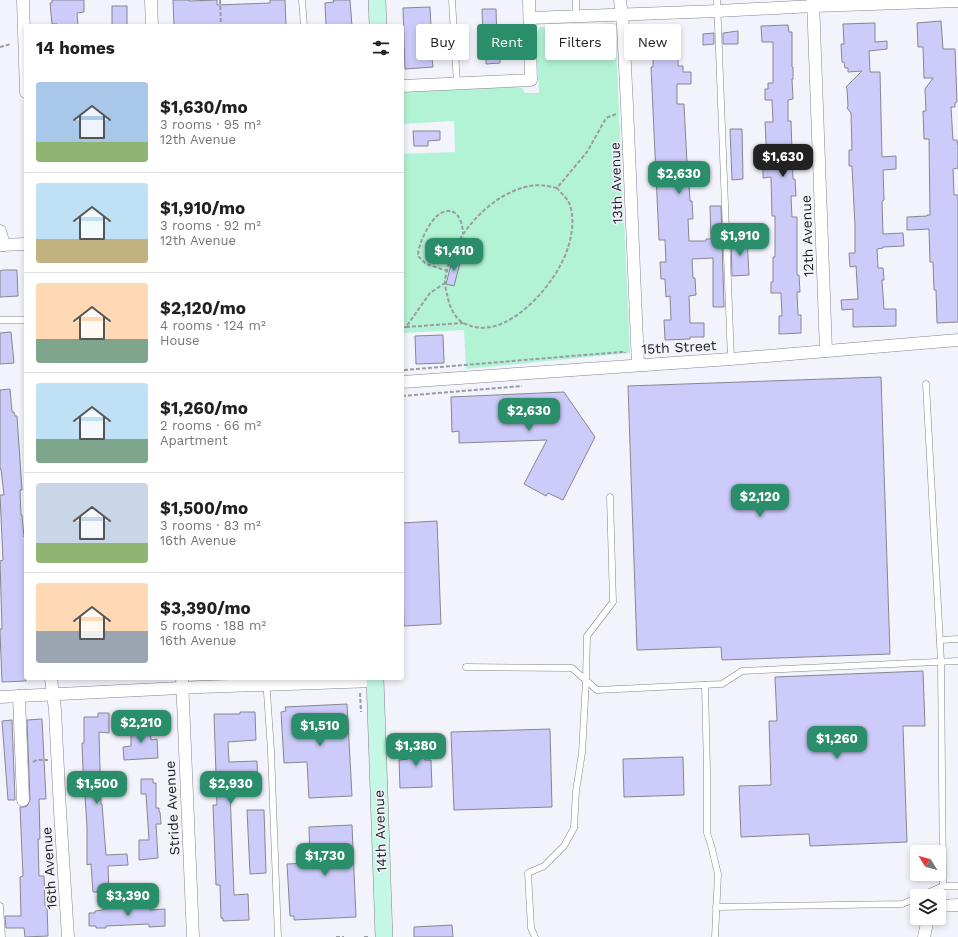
<!DOCTYPE html>
<html lang="en">
<head>
<meta charset="utf-8">
<style>
	:root { --surface:#fff; --page:#f2f2f2; --text:#202124; --muted:#757577; --line:#e0e0e0; --accent:#2a8e6a }
	body { margin:0; font-family:"Work Sans",sans-serif; background:var(--page); color:var(--text); height:100vh; display:flex; flex-direction:column; font-size:15px; white-space:nowrap }
	* { box-sizing:border-box; margin:0 }
	p { font-size:13px; color:var(--muted) }
	.icon { flex:none; width:22px; height:22px; fill:none; stroke:currentColor; stroke-width:2; stroke-linecap:round; stroke-linejoin:round }
	.map { position:relative; flex:1; overflow:hidden }
	.sheet { position:absolute; left:24px; top:24px; width:380px; height:656px; display:flex; flex-direction:column; background:var(--surface); border-radius:4px; box-shadow:0 2px 6px #0003 }
	.sheet>* { flex:none }
	.top-card { position:absolute; left:416px; top:24px; width:380px; height:36px; display:flex; gap:8px }
	.needle { width:26px; rotate:307deg }
	.tools { position:absolute; left:910px; top:845px; display:grid; gap:8px }
	.tools a { display:grid; place-items:center; width:36px; height:36px; border-radius:4px; background:var(--surface); box-shadow:0 2px 6px #0003; font-size:20px }
	.price { position:absolute; translate:-50% -34px; padding:0 9px; border-radius:8px; background:var(--accent); color:#fff; font-size:13px; line-height:26px; filter:drop-shadow(0 1px 2px #0008) }
	.price::after { content:''; position:absolute; left:50%; top:24px; width:12px; height:9px; margin-left:-6px; background:inherit; clip-path:polygon(0 0,100% 0,50% 100%) }
	.price.active { background:#222; color:#fff }
	ul { padding:0; list-style:none }
	li { display:flex; align-items:center; gap:12px; height:100px; padding:0 12px }
	li+li { border-top:1px solid var(--line) }
	li span { display:grid; place-items:center; flex:none; width:112px; height:80px; border-radius:4px; color:#555 }
	li>.icon { margin-inline-start:auto }
	span .icon { width:48px; height:48px; fill:#fffc; stroke-width:1 }
	li b { font-size:17px }
	h2 { display:flex; justify-content:space-between; align-items:center; height:48px; padding:0 12px; font-size:17px }
	.chip { padding:0 14px; border-radius:4px; background:var(--surface); box-shadow:0 2px 6px #0003; font-size:14px; line-height:36px }
	.chip.active { background:var(--accent); color:#fff }
	.map>svg:first-child { display:block }
</style>
</head>
<body>
<div class="map">
<svg width="958" height="937" viewBox="0 0 958 937">
	<rect width="100%" height="100%" fill="#f3f3fc"/>
	<!-- green -->
	<polygon fill="#b3f3d5" points="615,23 630,353 466,369 464,330 402,333 402,154 455,152 454,121 402,124 402,91 517,86 522,88 525,93 539,93 536,35 540,27"/>
	<!-- building -->
	<g fill="#cdcbfa" stroke="#87878f">
		<polygon points="52,0 84,0 84,12 77,13 78,26 57,26 57,24 52,24 50,3 52,3"/>
		<polygon points="173,0 189,0 189,1 217,0 217,5 270,3 270,0 285,0 286,26 174,26"/>
		<polygon points="333,0 350,0 352,26 326,26 325,3 334,2"/>
		<rect x="112" y="6" width="15" height="20"/>
		<polygon points="430,7 432,46 449,45 450,59 432,59 433,67 405,69 403,8"/>
		<polygon points="482,9 496,9 497,41 500,41 500,63 486,64 486,59 482,59 482,57 478,57 478,48 481,48 481,41 483,41"/>
		<polygon points="941,21 943,49 955,49 957,102 955,103 955,107 951,107 953,140 957,140 958,146 958,168 953,169 954,195 958,195 958,322 937,323 936,290 934,290 933,262 930,262 929,229 907,230 907,217 927,216 927,215 930,215 929,139 924,139 923,111 926,111 925,89 933,78 924,78 923,47 918,47 917,23"/>
		<polygon points="875,23 875,42 887,41 887,49 869,51 870,72 880,72 882,157 896,156 896,169 883,170 884,200 882,201 883,234 903,233 904,246 883,247 883,248 877,249 878,268 883,268 884,280 882,280 884,309 896,309 896,326 853,327 853,309 842,310 841,300 858,299 856,266 850,267 849,253 855,253 855,226 852,166 849,166 849,150 852,150 851,113 847,108 848,106 847,89 846,87 862,71 848,72 848,68 845,68 844,62 842,62 841,44 844,44 843,24"/>
		<polygon points="788,25 789,32 792,32 792,67 793,67 793,79 792,79 793,99 788,100 788,121 791,121 793,179 795,179 796,196 791,196 792,217 797,217 797,275 799,275 800,292 797,292 798,315 801,315 801,333 779,334 779,316 782,316 781,293 771,293 771,282 773,282 773,257 775,257 775,216 772,216 771,177 763,178 763,161 767,161 765,122 773,122 772,100 765,100 765,89 768,89 768,83 773,83 773,42 762,42 761,26"/>
		<polygon points="673,29 674,48 678,48 678,66 683,66 683,72 691,72 691,84 677,84 677,104 684,104 688,183 689,183 690,201 692,201 693,219 688,219 689,241 706,241 706,239 711,239 710,206 721,206 724,307 713,307 713,258 692,259 693,278 695,278 696,295 689,296 690,323 704,323 704,337 690,337 690,339 665,340 664,320 671,320 670,296 666,297 665,279 661,279 660,262 666,262 665,240 659,240 651,67 653,67 653,30"/>
		<polygon points="738,31 738,44 723,44 723,33"/>
		<polygon points="714,33 714,44 703,45 703,34"/>
		<polygon points="730,129 742,129 743,179 732,180"/>
		<polygon points="413,131 440,131 440,140 428,141 428,146 414,146"/>
		<polygon points="747,238 749,275 732,276 731,239"/>
		<polygon points="453,257 461,259 454,286 446,284"/>
		<polygon points="3,270 17,270 18,296 0,297 0,271"/>
		<polygon points="11,332 14,363 0,364 0,333"/>
		<polygon points="443,335 444,363 416,364 415,336"/>
		<polygon points="881,377 890,654 722,660 721,647 637,650 628,386"/>
		<polygon points="10,389 12,412 14,412 15,416 17,416 22,490 20,490 21,515 22,515 24,537 25,537 26,681 2,682 0,632 0,629 2,629 0,561 3,560 0,495 4,495 1,469 0,469 0,390"/>
		<polygon points="564,392 595,437 563,500 548,493 546,496 524,484 547,440 459,443 459,431 452,432 451,397"/>
		<polygon points="437,521 441,624 404,626 402,523"/>
		<polygon points="923,671 925,726 903,726 907,842 810,846 809,834 741,837 739,786 771,785 769,721 777,721 775,677"/>
		<polygon points="347,704 352,796 309,798 307,762 284,763 281,712 286,711 285,707"/>
		<polygon points="240,712 255,712 256,740 228,742 229,762 257,761 258,790 230,791 234,895 248,894 249,920 223,921 223,918 221,918 220,885 216,885 213,805 217,805 214,714 240,714"/>
		<polygon points="98,713 109,713 109,733 99,732 101,804 102,804 106,855 127,854 128,865 108,866 109,892 93,892 91,864 87,865 87,827 85,796 84,796 82,743 84,743 84,717 98,717"/>
		<polygon points="42,719 46,799 39,799 40,839 38,839 39,876 44,876 45,906 47,905 48,936 25,937 24,928 6,928 5,916 21,916 20,877 23,876 20,807 24,807 27,806 30,800 27,720"/>
		<polygon points="12,720 15,800 8,800 2,721"/>
		<polygon points="150,723 151,740 157,739 158,758 124,760 123,747 131,746 131,724"/>
		<polygon points="550,729 552,807 454,810 451,732"/>
		<polygon points="424,738 425,760 431,760 432,787 400,788 399,760 408,759 407,739"/>
		<polygon points="683,757 684,795 624,797 623,759"/>
		<polygon points="141,779 153,779 153,783 156,783 156,808 159,808 159,812 160,812 161,824 156,824 158,858 139,860 139,840 149,840 146,794 141,794"/>
		<polygon points="247,810 264,810 266,873 250,874"/>
		<polygon points="352,825 356,917 294,920 294,916 290,916 287,864 310,863 309,827"/>
		<polygon points="149,907 150,910 165,909 165,926 149,927 149,924 106,926 106,928 96,928 96,926 89,926 89,913 95,913 95,911 103,910 103,909"/>
		<polygon points="452,925 453,937 414,937 414,927"/>
	</g>
	<g fill="none" stroke-linecap="round" stroke-linejoin="round">
		<!-- lane casing -->
		<g stroke="#84848c" stroke-width="7">
			<g id="lane">
				<polyline points="302,0 304,26"/>
				<polyline points="452,0 457,84"/>
				<polyline points="576,0 576,16"/>
				<polyline points="717,0 731,359"/>
				<polyline points="0,320 26,320"/>
				<polyline points="926,384 941,662 943,886"/>
				<polyline points="940,640 958,639"/>
				<polyline points="466,667 572,668 597,690 722,684 742,671 958,661"/>
				<polyline points="266,678 271,751 278,937"/>
				<polyline points="705,685 707,770 707,833 711,845 718,874 715,937"/>
				<polyline points="921,896 943,886 958,886"/>
				<polyline points="0,906 2,937"/>
				<polyline points="716,907 902,904 917,898"/>
				<polyline points="535,937 531,928 528,873 544,866 564,846 574,828 576,791 582,753 586,680 587,636 613,602 610,497"/>
			</g>
		</g>
		<!-- street casing -->
		<g stroke="#84848c" stroke-width="13">
			<g id="street">
				<polyline points="23,0 26,92"/>
				<polyline points="151,0 152,26"/>
				<polyline points="620,0 623,26 627,106 638,365"/>
				<polyline points="813,0 826,351"/>
				<polyline points="530,18 718,11 814,6 958,1"/>
				<polyline points="402,86 531,80 529,0"/>
				<polyline points="0,231 4,245"/>
				<polyline points="0,245 26,244"/>
				<polyline points="402,382 731,359 958,340"/>
				<polyline points="51,678 55,710 60,811 68,937"/>
				<polyline points="182,678 193,937"/>
				<polyline points="19,696 23,800"/>
				<polyline points="0,697 200,687 375,681"/>
				<polyline points="939,906 958,905"/>
				<polyline points="924,937 928,918"/>
			</g>
		</g>
		<!-- secondary casing -->
		<g stroke="#84848c" stroke-width="18">
			<g id="secondary">
				<polyline points="377,0 378,26"/>
				<polyline points="375,678 384,937"/>
			</g>
		</g>
		<!-- path -->
		<g stroke="#9b9ba1" stroke-width="2" stroke-dasharray="4 2" stroke-linecap="butt">
			<polyline points="220,0 221,26"/>
			<polyline points="0,47 11,44"/>
			<path d="M557,188C548,186 539,184 530,186C489,193 448,241 445,282C445,286 446,291 447,294C449,305 453,316 463,323C465,324 469,325 471,326C506,337 545,294 560,266C570,248 576,224 570,205C568,199 561,193 557,188L587,152L605,120L608,117L617,114"/>
			<path d="M448,271L426,264L418,256C418,244 430,219 441,213C457,205 463,222 463,234"/>
			<polyline points="402,327 406,327 430,293 445,283"/>
			<polyline points="406,327 463,323"/>
			<polyline points="404,370 621,352 625,352 625,353"/>
			<polyline points="402,396 522,386"/>
			<polyline points="360,693 361,712"/>
			<polyline points="33,762 37,760 48,760"/>
			<polyline points="336,937 344,937"/>
			<polyline points="364,937 370,937"/>
		</g>
		<!-- lane -->
		<use href="#lane" stroke="#fff" stroke-width="6"/>
		<!-- street -->
		<use href="#street" stroke="#fff" stroke-width="12"/>
		<!-- secondary -->
		<use href="#secondary" stroke="#c4f7e5" stroke-width="17"/>
	</g>
	<g text-anchor="middle" dominant-baseline="central" stroke-width="3" stroke-linejoin="round" paint-order="stroke">
		<!-- street labels -->
		<g font-size="14" fill="#1e1e21" stroke="#f3f3fc">
			<text transform="translate(616 183) rotate(-92)">13th Avenue</text>
			<text transform="translate(807 236) rotate(-92)">12th Avenue</text>
			<text transform="translate(679 347) rotate(-3)">15th Street</text>
			<text transform="translate(172 808) rotate(-93)">Stride Avenue</text>
			<text transform="translate(380 831) rotate(-92)">14th Avenue</text>
			<text transform="translate(49 868) rotate(-94)">16th Avenue</text>
		</g>
	</g>
</svg>
<div class="tools">
<a><svg class="needle" viewBox="-14 -14 28 28"><path d="M0-13l5 13h-10z" fill="#e53935"/><path d="M0 13l5-13h-10z" fill="#757577"/></svg></a>
<a><svg class="icon" aria-label="layers" viewBox="0 0 24 24"><path d="M12 4l9 5-9 5-9-5zM3 14l9 5 9-5"/></svg></a>
</div>
<b class="price active" style="left:783px;top:178px">$1,630</b>
<b class="price" style="left:679px;top:195px">$2,630</b>
<b class="price" style="left:740px;top:257px">$1,910</b>
<b class="price" style="left:454px;top:272px">$1,410</b>
<b class="price" style="left:529px;top:432px">$2,630</b>
<b class="price" style="left:760px;top:518px">$2,120</b>
<b class="price" style="left:141px;top:744px">$2,210</b>
<b class="price" style="left:320px;top:747px">$1,510</b>
<b class="price" style="left:837px;top:760px">$1,260</b>
<b class="price" style="left:416px;top:767px">$1,380</b>
<b class="price" style="left:97px;top:805px">$1,500</b>
<b class="price" style="left:231px;top:805px">$2,930</b>
<b class="price" style="left:325px;top:877px">$1,730</b>
<b class="price" style="left:128px;top:917px">$3,390</b>
<div class="top-card">
<a class="chip">Buy</a>
<a class="chip active">Rent</a>
<a class="chip">Filters</a>
<a class="chip">New</a>
</div>
<section class="sheet">
<h2>14 homes<svg class="icon" aria-label="filters" viewBox="0 0 24 24"><path d="M4 7h16M4 17h16"/><circle cx="9" cy="7" r="2"/><circle cx="15" cy="17" r="2"/></svg></h2>
<ul>
<li><span style="background:linear-gradient(#a9c7e8 75%,#8fb573 0)"><svg class="icon" aria-label="home" viewBox="0 0 24 24"><path d="M3 11l9-7 9 7M6 9v11h12V9"/></svg></span><div><b>$1,630/mo</b><p>3 rooms · 95 m²</p><p>12th Avenue</p></div></li>
<li><span style="background:linear-gradient(#bfe0f5 70%,#c2b280 0)"><svg class="icon" aria-label="home" viewBox="0 0 24 24"><path d="M3 11l9-7 9 7M6 9v11h12V9"/></svg></span><div><b>$1,910/mo</b><p>3 rooms · 92 m²</p><p>12th Avenue</p></div></li>
<li><span style="background:linear-gradient(#ffd9b3 70%,#7fa58c 0)"><svg class="icon" aria-label="home" viewBox="0 0 24 24"><path d="M3 11l9-7 9 7M6 9v11h12V9"/></svg></span><div><b>$2,120/mo</b><p>4 rooms · 124 m²</p><p>House</p></div></li>
<li><span style="background:linear-gradient(#bfe0f5 70%,#7fa58c 0)"><svg class="icon" aria-label="home" viewBox="0 0 24 24"><path d="M3 11l9-7 9 7M6 9v11h12V9"/></svg></span><div><b>$1,260/mo</b><p>2 rooms · 66 m²</p><p>Apartment</p></div></li>
<li><span style="background:linear-gradient(#c9d6e8 75%,#8fb573 0)"><svg class="icon" aria-label="home" viewBox="0 0 24 24"><path d="M3 11l9-7 9 7M6 9v11h12V9"/></svg></span><div><b>$1,500/mo</b><p>3 rooms · 83 m²</p><p>16th Avenue</p></div></li>
<li><span style="background:linear-gradient(#ffd9b3 60%,#9aa5b1 0)"><svg class="icon" aria-label="home" viewBox="0 0 24 24"><path d="M3 11l9-7 9 7M6 9v11h12V9"/></svg></span><div><b>$3,390/mo</b><p>5 rooms · 188 m²</p><p>16th Avenue</p></div></li>
</ul>
</section>
</div>
</body>
</html>
